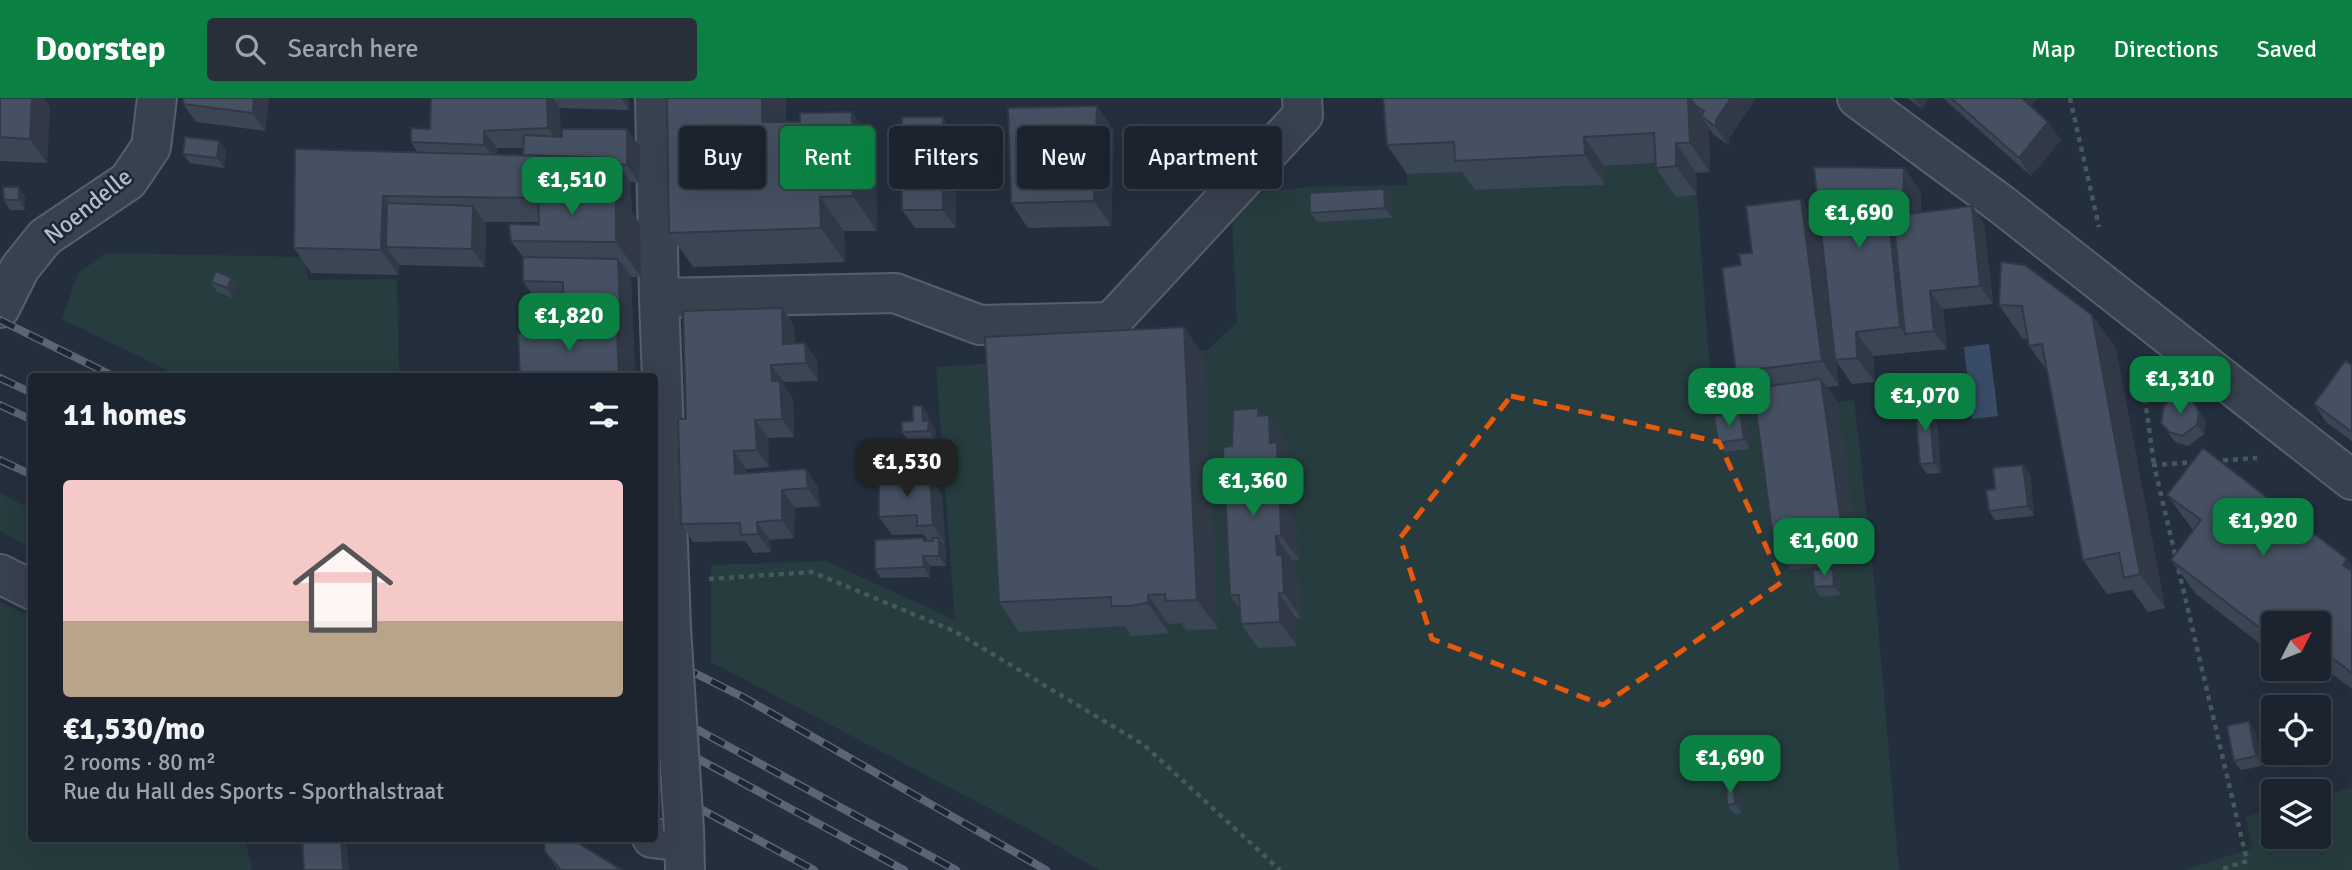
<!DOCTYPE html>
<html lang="en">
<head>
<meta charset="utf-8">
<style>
	:root { --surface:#1b232e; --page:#282f3a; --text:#f1f3f6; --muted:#a0a4aa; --line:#39404a; --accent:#0b8043 }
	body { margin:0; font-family:Signika,sans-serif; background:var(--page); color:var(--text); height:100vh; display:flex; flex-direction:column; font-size:26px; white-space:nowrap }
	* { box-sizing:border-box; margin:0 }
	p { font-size:23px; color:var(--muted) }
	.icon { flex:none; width:38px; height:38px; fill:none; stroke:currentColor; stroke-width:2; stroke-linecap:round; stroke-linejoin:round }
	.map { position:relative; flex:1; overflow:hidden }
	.drawer { position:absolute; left:28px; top:275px; width:630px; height:469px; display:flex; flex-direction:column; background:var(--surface); border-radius:7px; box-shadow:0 7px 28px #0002,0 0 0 2px var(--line) }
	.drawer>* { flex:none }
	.banner { position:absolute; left:679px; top:28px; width:665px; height:63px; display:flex; gap:14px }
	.needle { width:46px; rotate:48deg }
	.buttons { position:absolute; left:2261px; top:513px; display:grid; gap:14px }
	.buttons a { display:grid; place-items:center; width:70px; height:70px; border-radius:7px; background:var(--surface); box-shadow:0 7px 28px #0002,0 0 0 2px var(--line); font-size:35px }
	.price { position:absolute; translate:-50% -60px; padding:0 16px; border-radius:14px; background:var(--accent); color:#fff; font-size:23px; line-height:46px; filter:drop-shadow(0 2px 4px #0008) }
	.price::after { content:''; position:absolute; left:50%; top:42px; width:21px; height:16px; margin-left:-10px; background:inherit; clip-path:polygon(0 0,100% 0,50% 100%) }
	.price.selected { background:#222; color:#fff }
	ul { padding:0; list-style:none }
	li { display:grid; align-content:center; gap:14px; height:371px; padding:0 35px }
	li span { display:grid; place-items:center; height:217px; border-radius:7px; color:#555 }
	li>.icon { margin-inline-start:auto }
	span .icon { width:126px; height:126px; fill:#fffc; stroke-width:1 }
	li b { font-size:30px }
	h2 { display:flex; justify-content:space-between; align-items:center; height:84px; padding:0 35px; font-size:30px }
	.chip { padding:0 24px; border-radius:7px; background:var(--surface); box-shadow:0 7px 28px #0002,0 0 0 2px var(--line); font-size:24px; line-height:63px }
	.chip.selected { background:var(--accent); color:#fff }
	header { display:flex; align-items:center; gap:42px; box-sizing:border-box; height:98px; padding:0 35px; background:var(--accent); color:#fff }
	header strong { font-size:33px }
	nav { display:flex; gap:38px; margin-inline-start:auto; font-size:24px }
	.search { width:490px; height:63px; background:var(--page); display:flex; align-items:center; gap:18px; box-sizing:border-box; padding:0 24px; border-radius:7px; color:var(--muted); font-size:26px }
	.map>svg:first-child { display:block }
</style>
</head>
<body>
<header>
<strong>Doorstep</strong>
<div class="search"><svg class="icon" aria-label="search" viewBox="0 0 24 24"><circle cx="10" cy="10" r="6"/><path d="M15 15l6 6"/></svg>Search here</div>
<nav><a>Map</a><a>Directions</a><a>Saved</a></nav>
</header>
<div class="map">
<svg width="2352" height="772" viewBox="0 0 2352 772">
	<rect width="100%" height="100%" fill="#242f3e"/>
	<!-- green -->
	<g fill="#263c3f">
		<polygon points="1675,64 1682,97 1697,97 1713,319 1854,302 1875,492 1899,772 1099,772 1021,727 711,564 711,467 826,463 955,522 936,269 1208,252 1237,224 1232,122 1257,95 1307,89 1407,87 1407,76 1475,73 1476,92 1604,87 1604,68"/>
		<polygon points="107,155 306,159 308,182 397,181 399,278 179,278 62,221 78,175"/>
		<polygon points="0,395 31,411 31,450 0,433"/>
		<polygon points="0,504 31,519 32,740 245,740 252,772 0,772"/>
		<polygon points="2352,690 2352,772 2185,772 2253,750 2245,719 2273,711 2273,738 2319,738 2319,699"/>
	</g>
	<!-- water -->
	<polygon fill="#394c67" points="1989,246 1998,318 1972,321 1964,249"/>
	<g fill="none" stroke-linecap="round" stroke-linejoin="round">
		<!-- minor casing -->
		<g stroke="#565f6c" stroke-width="42">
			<g id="minor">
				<polyline points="655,0 659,200 671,530"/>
				<polyline points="1857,0 2001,106 2352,382"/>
				<polyline points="659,200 895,195 980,227 1111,224 1303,17 1302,0"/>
				<polyline points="0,210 20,170 45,139 128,83 151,49 157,0"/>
				<polyline points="0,476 32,492"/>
				<polyline points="684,732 685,772"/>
				<polyline points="652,740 684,744"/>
			</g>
		</g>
		<!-- path -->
		<g stroke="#44595c" stroke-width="4.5" stroke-dasharray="5 5" stroke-linecap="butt">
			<polyline points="2070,0 2099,129"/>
			<polyline points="2145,271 2142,279 2154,367"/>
			<polyline points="2213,363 2257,360"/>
			<polyline points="2197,364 2154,367 2247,763 2219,772"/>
			<polyline points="709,481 812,474 954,533 1144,647 1280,772"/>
		</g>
		<!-- minor -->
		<use href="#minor" stroke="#38414e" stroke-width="38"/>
		<!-- rail casing -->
		<g stroke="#5a6575" stroke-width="8">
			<g id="rail">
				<polyline points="0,222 113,278"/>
				<polyline points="0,280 32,295"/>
				<polyline points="0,307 32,322"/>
				<polyline points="0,362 32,377"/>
				<polyline points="654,555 743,599 1046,772"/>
				<polyline points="654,608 956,772"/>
				<polyline points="654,637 904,772"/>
				<polyline points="654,686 814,772"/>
			</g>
		</g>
		<!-- rail -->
		<use href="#rail" stroke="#1d2633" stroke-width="5" stroke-dasharray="16" stroke-linecap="butt"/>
		<!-- minor-bridge casing -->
		<g stroke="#565f6c" stroke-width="42" stroke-linecap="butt">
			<polyline id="minor-bridge" points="671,530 684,732"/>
		</g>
		<!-- minor-bridge -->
		<use href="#minor-bridge" stroke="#38414e" stroke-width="38"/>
	</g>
	<!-- wall -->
	<g fill="#3b4654" fill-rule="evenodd">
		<polygon points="0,0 43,0 50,9 47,65 0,63"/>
		<polygon points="184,0 269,0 265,33 196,24 183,6"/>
		<path d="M431,0H629V12L560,10V39L627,31L640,49L639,85L630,84L632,114L640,126L641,179H631L635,278H520L529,235L563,205V201H535L523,183V159L511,143L539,127V124H485L486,126L485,169L399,167L398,177L311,175L294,150L418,55L411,44L430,31ZM497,50H524L523,57H497Z"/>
		<polygon points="667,0 786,0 786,24 800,24 852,14 876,49 877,133 844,133 845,164 693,169 669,135"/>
		<polygon points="1383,0 1756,0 1729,40 1728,47 1713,36 1709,30 1710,74 1696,75 1697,97 1676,99 1656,70 1656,65 1604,68 1605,87 1475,92 1462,74 1407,76 1387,47"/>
		<polygon points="1907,0 1929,0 1922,11"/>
		<polygon points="1943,0 2038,0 2031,8 2061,42 2031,78"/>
		<polygon points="1097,8 1114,32 1111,128 1028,130 1011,105"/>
		<polygon points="955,37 956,130 915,130 902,112"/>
		<polygon points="219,43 226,53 224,70 190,65 183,56"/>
		<polygon points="1904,70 1921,94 1921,115 1972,108 1984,126 1993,206 1943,211 1947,251 1873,258 1875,284 1852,286 1836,263 1839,288 1827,289 1838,305 1860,463 1791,472 1774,448 1754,299 1736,274 1741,167 1752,155 1818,126 1831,228"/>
		<polygon points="19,89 25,99 25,112 10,112 4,102"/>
		<polygon points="1384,91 1391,100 1392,120 1317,124 1310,115"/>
		<polygon points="2001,164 2092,217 2116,251 2165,510 2148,514 2132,492 2107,496 2083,462 2048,274 2029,248 2028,241 2023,241 1999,207"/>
		<polygon points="232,180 238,189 233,200 217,194 211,184"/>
		<polygon points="782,210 794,228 795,245 805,245 817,263 818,283 784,284 784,288 793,301 794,339 768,340 769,369 746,371 746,375 806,371 818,389 820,408 795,410 794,440 770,442 771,454 754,455 745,443 693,444 681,426 686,321"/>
		<polygon points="1204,258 1218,531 1186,532 1181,525 1168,526 1169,535 1150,537 1131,538 1125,528 1019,534 999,504"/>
		<polygon points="2352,267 2352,343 2326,324 2314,306"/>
		<polygon points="1929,303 1936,313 1941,375 1927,376 1920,366"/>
		<polygon points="1269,317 1286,342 1287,359 1294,369 1295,407 1290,407 1290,416 1297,425 1299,462 1293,463 1294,473 1299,481 1301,520 1296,520 1297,548 1258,550 1241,526 1240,511 1230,497 1232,348 1263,318"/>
		<polygon points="929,318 929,322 936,332 935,343 932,343 937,350 938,372 926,371 920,362 919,343 909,343 902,334 913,323"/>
		<polygon points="2206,323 2204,336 2188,348 2175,344 2161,325"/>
		<polygon points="1747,324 1750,351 1724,354 1718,345"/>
		<polygon points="2030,376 2034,418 1995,422 1989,413 1995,391"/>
		<polygon points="930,379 942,397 945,445 943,446 946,449 946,468 930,468 930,479 881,480 875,471 923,440 926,443 928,443 923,436 892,437 879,419"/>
		<polygon points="2167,397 2347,461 2352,467 2352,591 2331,575 2321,561 2319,564 2319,525 2273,525 2273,556 2196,496 2171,462 2193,432"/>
		<polygon points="1833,471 1840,481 1841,497 1821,499 1814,489"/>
		<polygon points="2292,570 2314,570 2306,581"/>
		<polygon points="2255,633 2262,668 2241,672 2234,663"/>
		<polygon points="1740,696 1742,715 1734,716 1727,707"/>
		<polygon points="545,754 622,772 558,772"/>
	</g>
	<!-- shaded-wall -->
	<g fill="#303945">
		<polygon points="32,0 43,0 50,9 47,65 30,41"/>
		<polygon points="254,0 269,0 265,33 253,15"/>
		<polygon points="547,0 553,0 560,10 561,48 548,30"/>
		<polygon points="621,0 629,0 629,12"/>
		<polygon points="762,0 786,0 786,59 762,24"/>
		<polygon points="1688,0 1690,0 1706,22 1701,18 1709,30 1710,74 1690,45"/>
		<polygon points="1731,0 1756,0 1729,40 1728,47 1716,29 1716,22"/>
		<polygon points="1914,0 1929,0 1922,11"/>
		<polygon points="2019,0 2038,0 2027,12"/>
		<polygon points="1097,8 1114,32 1111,128 1094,103"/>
		<polygon points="852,14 876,49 877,133 853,98"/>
		<polygon points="943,19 955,37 956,130 943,112"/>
		<polygon points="2048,24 2061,42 2031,78 2019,60"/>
		<polygon points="627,31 640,49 639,85 627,67"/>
		<polygon points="484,33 497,50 497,65 484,47"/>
		<polygon points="1584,39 1604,68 1605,87 1585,57"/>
		<polygon points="219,43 226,53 224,70 217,60"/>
		<polygon points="1676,45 1696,75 1697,97 1676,68"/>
		<polygon points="613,60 630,84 632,114 640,126 641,179 616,144"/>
		<polygon points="1904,70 1921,94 1920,135 1903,110"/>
		<polygon points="19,89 25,99 25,112 19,102"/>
		<polygon points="1384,91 1391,100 1392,120 1385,110"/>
		<polygon points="383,98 400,122 386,149 399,167 398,177 381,152"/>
		<polygon points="820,99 844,133 845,164 821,130"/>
		<polygon points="1801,101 1818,126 1839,288 1822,263"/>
		<polygon points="473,108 486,126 485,169 472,151"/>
		<polygon points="1972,108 1984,126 1993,206 1980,188"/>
		<polygon points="1888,112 1905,136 1905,236 1900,229"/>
		<polygon points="618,161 631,178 635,278 620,278 619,277 617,231"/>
		<polygon points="232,180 238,189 233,200 227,190"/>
		<polygon points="1930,193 1943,211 1947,251 1934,233"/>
		<polygon points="782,210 794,228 796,264 783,246"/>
		<polygon points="2092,217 2116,251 2165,510 2140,476"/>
		<polygon points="1184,229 1204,258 1218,531 1197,502"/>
		<polygon points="1856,234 1873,258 1875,284 1857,260"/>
		<polygon points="805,245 817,263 818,283 806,265"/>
		<polygon points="771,267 784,284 784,288 793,301 794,339 782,321 772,283"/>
		<polygon points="1821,281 1838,305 1860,463 1843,439"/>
		<polygon points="1929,303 1936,313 1941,375 1934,365"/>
		<polygon points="922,308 929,318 929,324 929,322 936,332 935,343 923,323"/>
		<polygon points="1258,310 1270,327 1269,317 1286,342 1287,359 1294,369 1295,407 1278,382 1270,345 1258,318"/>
		<polygon points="2198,312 2206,323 2204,336 2197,327"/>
		<polygon points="1740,315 1747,324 1750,351 1744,341"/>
		<polygon points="755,322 768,340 769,369 757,352"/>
		<polygon points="931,341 937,350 938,372 931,362"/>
		<polygon points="734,353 746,371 747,394 735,376"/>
		<polygon points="2023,367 2030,376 2034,418 2028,408"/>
		<polygon points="806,371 818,389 820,408 808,390"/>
		<polygon points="930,379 942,397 945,445 933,427"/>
		<polygon points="1273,382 1290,407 1290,416 1297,425 1299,462 1281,438 1274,401"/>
		<polygon points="782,392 795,410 794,440 782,422"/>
		<polygon points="757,424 770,442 771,454 758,436"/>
		<polygon points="1276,438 1293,463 1294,473 1299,481 1301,520 1284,495 1277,457"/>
		<polygon points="939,440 946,449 946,468 939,458"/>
		<polygon points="923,458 930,468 930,479 924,469"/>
		<polygon points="2347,461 2352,467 2352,479 2343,467"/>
		<polygon points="1833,471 1840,481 1841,497 1834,488"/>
		<polygon points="1279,495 1296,520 1297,548 1280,524"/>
		<polygon points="1148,497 1168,526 1169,535 1148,505"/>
		<polygon points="2298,570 2314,570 2306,581"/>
		<polygon points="2249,623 2255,633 2262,668 2256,658"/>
		<polygon points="1734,687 1740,696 1742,715 1735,706"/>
		<polygon points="341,740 343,740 347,747 349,772 343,772"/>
	</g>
	<!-- building -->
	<g fill="#455162" stroke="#303945" stroke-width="2">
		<polygon points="0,0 32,0 30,41 0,39"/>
		<polygon points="184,0 254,0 253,15 183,6"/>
		<polygon points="431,0 547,0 548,30 484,33 484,47 411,44 411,30 430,31"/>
		<polygon points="667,0 762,0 762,24 800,24 800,15 852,14 853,98 820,99 821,130 669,135"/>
		<polygon points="1383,0 1688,0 1690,45 1676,45 1676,68 1656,70 1654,35 1584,39 1585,57 1455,63 1454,44 1387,47"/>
		<polygon points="1690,0 1731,0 1716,22 1716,29 1701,18 1704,13 1696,8"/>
		<polygon points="1951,0 2022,0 2048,24 2019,60"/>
		<polygon points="1097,8 1094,103 1011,105 1008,10"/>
		<rect x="902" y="19" width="41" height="93"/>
		<polygon points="562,31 627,31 627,67 618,66 613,60 523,57 524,37 562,39"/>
		<polygon points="185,39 219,43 217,60 183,56"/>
		<polygon points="295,51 613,60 614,91 538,92 538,100 383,98 381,152 294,150"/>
		<polygon points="1814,69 1904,70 1903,110 1888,112 1900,229 1856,234 1857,260 1835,262"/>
		<polygon points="3,89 19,89 19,102 4,102"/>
		<polygon points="616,91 616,144 511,143 509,126 539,127 538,92"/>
		<polygon points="1384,91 1385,110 1310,115 1310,95"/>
		<polygon points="1801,101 1822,263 1736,274 1722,170 1741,167 1739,156 1752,155 1746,108"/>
		<polygon points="387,105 473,108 472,151 386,149"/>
		<polygon points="1972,108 1980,188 1930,193 1934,233 1905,236 1893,118"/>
		<polygon points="523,159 618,161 621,238 617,231 529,235 528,207 563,205 563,184 523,183"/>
		<polygon points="2001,164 2025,167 2092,217 2140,476 2124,480 2119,455 2083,462 2042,246 2029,248 2022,208 1999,207"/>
		<polygon points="216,173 232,180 227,190 211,184"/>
		<polygon points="782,210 783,246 805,245 806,265 771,267 772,283 780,283 782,321 755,322 757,352 734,353 735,376 806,371 808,390 782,392 782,422 757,424 758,436 741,437 740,425 681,426 678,321 686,321 683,213"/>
		<polygon points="1184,229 1197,502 1166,503 1165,496 1148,497 1148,505 1130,508 1111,508 1111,499 999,504 985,239"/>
		<polygon points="617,231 619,277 520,278 518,235"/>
		<polygon points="2345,263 2352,267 2352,334 2314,306"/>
		<polygon points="1821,281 1843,439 1774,448 1753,290"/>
		<polygon points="2174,299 2192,302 2199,314 2197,327 2182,338 2169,334 2161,325 2164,307"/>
		<polygon points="1929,303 1934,365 1920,366 1915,305"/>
		<polygon points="913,308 922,308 923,323 929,322 928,333 902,334 902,324 913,323"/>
		<polygon points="1258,310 1258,318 1269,317 1270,345 1277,344 1278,382 1273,382 1274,401 1280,401 1281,438 1276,438 1277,457 1282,457 1284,495 1279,495 1280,524 1241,526 1239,497 1230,497 1223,349 1232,348 1233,312"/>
		<polygon points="1740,315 1744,341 1718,345 1714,318"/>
		<polygon points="919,341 931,341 931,362 920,362"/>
		<polygon points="2203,350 2347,461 2343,467 2352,473 2352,575 2319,550 2319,525 2307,525 2301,521 2298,525 2273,525 2273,540 2171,462 2201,422 2167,397"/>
		<polygon points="2023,367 2028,408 1989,413 1986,392 1995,391 1993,370"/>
		<polygon points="930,379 933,427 917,428 917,417 879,419 879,381"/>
		<polygon points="923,440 924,443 933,443 933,440 939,440 939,458 923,458 924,469 875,471 875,442"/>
		<polygon points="1833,471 1834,488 1814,489 1813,472"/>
		<polygon points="2249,623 2256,658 2234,663 2227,628"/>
		<polygon points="1726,687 1734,687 1735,706 1727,707"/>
		<polygon points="302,740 341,740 343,772 304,772"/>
		<polygon points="544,740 570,740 622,772 561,772 545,754"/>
	</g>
	<!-- marked area -->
	<path fill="none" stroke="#e8590c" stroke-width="5" stroke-dasharray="14 9" stroke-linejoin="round" d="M1511,298L1719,344L1782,484L1603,607L1432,541L1400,440Z"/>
	<g text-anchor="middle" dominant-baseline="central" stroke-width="5" stroke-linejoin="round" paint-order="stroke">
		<!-- street labels -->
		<g font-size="24" fill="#b4bcc9" stroke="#1d2633">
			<text transform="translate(88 108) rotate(-39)">Noendelle</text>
		</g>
	</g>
</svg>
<div class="buttons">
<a><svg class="needle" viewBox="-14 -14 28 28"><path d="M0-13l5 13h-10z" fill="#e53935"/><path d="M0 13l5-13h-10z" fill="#a0a4aa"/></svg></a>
<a><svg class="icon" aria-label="locate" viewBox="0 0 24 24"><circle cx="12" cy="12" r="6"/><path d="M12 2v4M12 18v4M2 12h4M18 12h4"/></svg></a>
<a><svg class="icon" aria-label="layers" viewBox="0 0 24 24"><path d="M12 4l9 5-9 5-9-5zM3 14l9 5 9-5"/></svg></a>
</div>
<b class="price" style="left:572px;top:119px">€1,510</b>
<b class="price" style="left:1859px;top:152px">€1,690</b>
<b class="price" style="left:569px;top:255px">€1,820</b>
<b class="price" style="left:2180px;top:318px">€1,310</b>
<b class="price" style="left:1729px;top:330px">€908</b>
<b class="price" style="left:1925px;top:335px">€1,070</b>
<b class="price selected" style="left:907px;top:401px">€1,530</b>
<b class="price" style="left:1253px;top:420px">€1,360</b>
<b class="price" style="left:2263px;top:460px">€1,920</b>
<b class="price" style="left:1824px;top:480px">€1,600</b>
<b class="price" style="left:1730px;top:697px">€1,690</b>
<div class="banner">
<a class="chip">Buy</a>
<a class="chip selected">Rent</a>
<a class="chip">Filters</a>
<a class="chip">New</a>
<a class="chip">Apartment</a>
</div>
<section class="drawer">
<h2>11 homes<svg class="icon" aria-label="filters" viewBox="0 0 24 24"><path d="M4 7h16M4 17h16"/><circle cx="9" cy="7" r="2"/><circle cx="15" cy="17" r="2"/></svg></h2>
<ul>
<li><span style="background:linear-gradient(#f6c9c9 65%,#b9a48a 0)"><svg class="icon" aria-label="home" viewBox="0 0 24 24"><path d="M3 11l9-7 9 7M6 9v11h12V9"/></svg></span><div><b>€1,530/mo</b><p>2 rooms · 80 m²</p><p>Rue du Hall des Sports - Sporthalstraat</p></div></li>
</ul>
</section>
</div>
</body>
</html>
